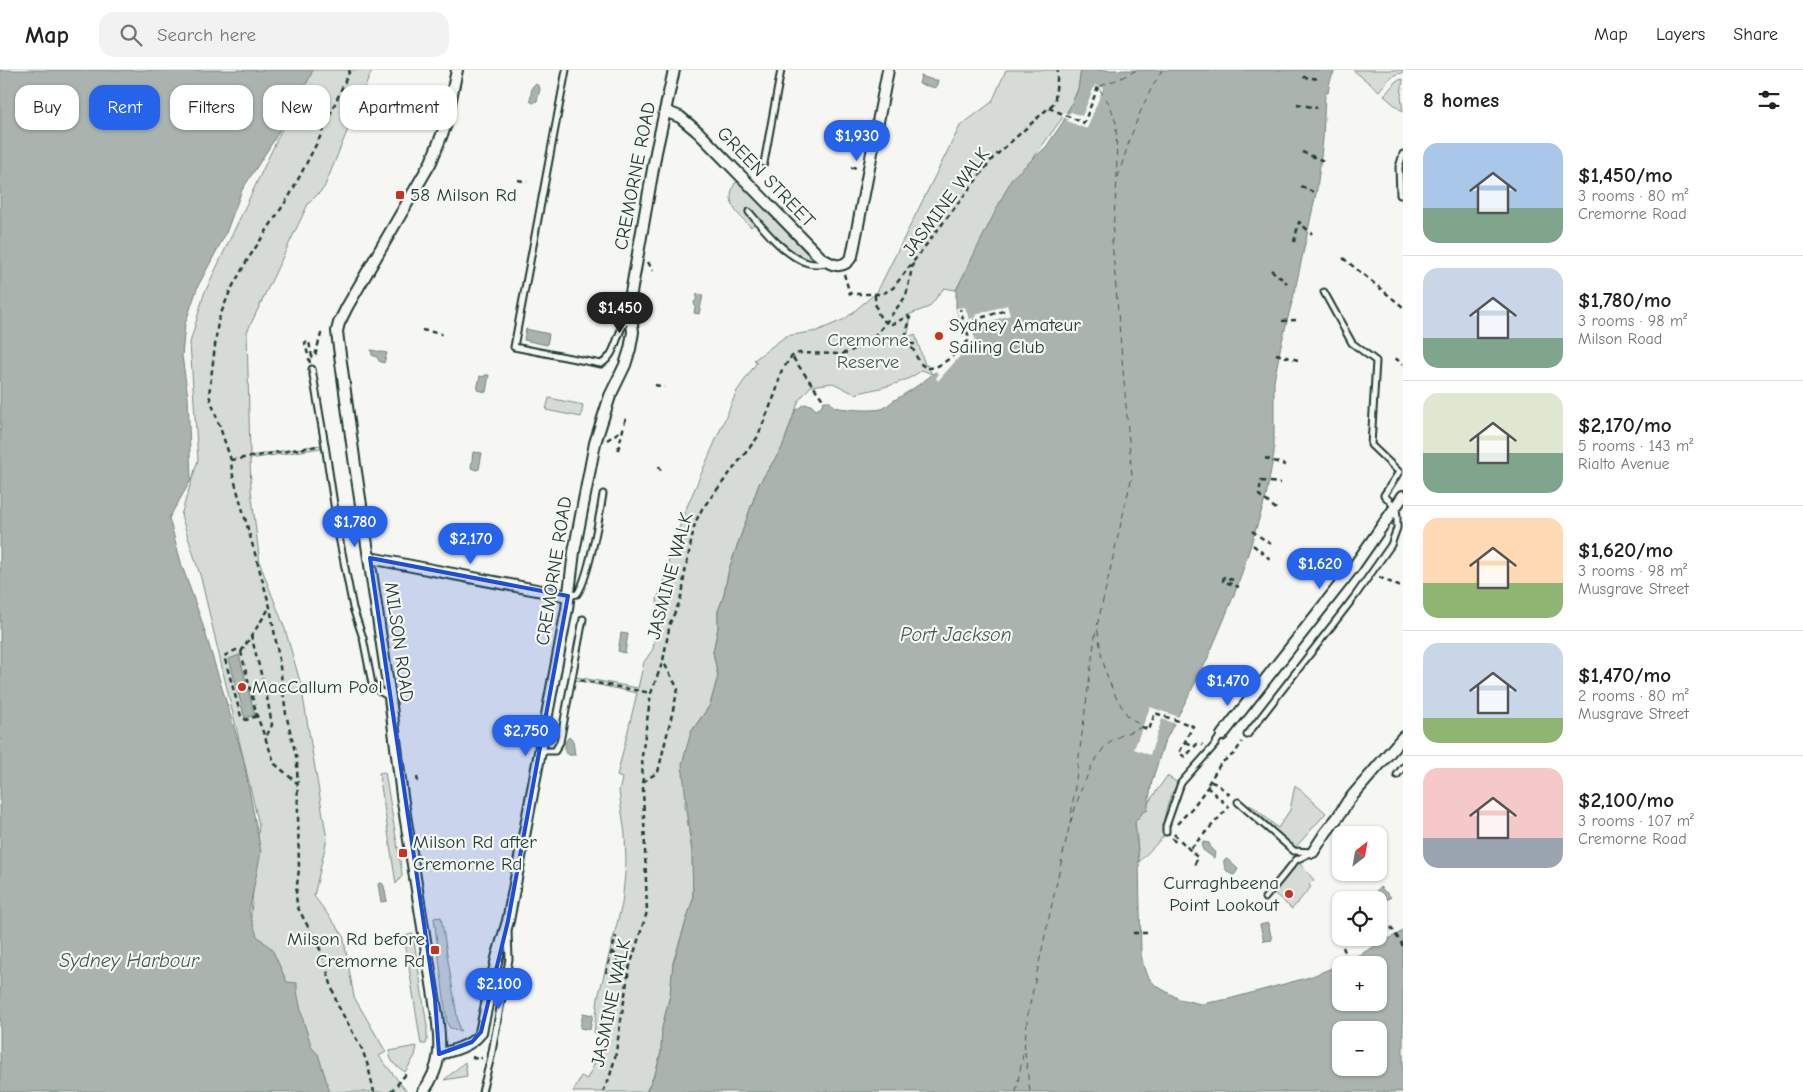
<!DOCTYPE html>
<html lang="en">
<head>
<meta charset="utf-8">
<style>
	:root { --surface:#fff; --page:#f2f2f2; --text:#202124; --muted:#757577; --line:#e0e0e0; --accent:#2563eb }
	body { margin:0; font-family:"Comic Neue",sans-serif; background:var(--page); color:var(--text); height:100vh; display:flex; flex-direction:column; font-size:19px; white-space:nowrap }
	* { box-sizing:border-box; margin:0 }
	p { font-size:16px; color:var(--muted) }
	.icon { flex:none; width:28px; height:28px; fill:none; stroke:currentColor; stroke-width:2; stroke-linecap:round; stroke-linejoin:round }
	.map { position:relative; flex:1; overflow:hidden }
	.panel { display:flex; flex-direction:column; background:var(--surface); width:400px }
	.panel>* { flex:none }
	.banner { position:absolute; left:15px; top:15px; width:475px; height:45px; display:flex; gap:10px }
	.needle { width:32px; rotate:31deg }
	.fabs { position:absolute; left:1332px; top:756px; display:grid; gap:10px }
	.fabs a { display:grid; place-items:center; width:55px; height:55px; border-radius:10px; background:var(--surface); box-shadow:0 1px 4px #0004; font-size:25px }
	.price { position:absolute; translate:-50% -42px; padding:0 11px; border-radius:18px; background:var(--accent); color:#fff; font-size:16px; line-height:32px; filter:drop-shadow(0 1px 2px #0008) }
	.price::after { content:''; position:absolute; left:50%; top:30px; width:15px; height:11px; margin-left:-8px; background:inherit; clip-path:polygon(0 0,100% 0,50% 100%) }
	.price.current { background:#222; color:#fff }
	ul { padding:0; list-style:none }
	li { display:flex; align-items:center; gap:15px; height:125px; padding:0 20px }
	li+li { border-top:1px solid var(--line) }
	li span { display:grid; place-items:center; flex:none; width:140px; height:100px; border-radius:15px; color:#555 }
	li>.icon { margin-inline-start:auto }
	span .icon { width:60px; height:60px; fill:#fffc; stroke-width:1 }
	li b { font-size:21px }
	h2 { display:flex; justify-content:space-between; align-items:center; height:60px; padding:0 20px; font-size:21px }
	.pill { padding:0 18px; border-radius:15px; background:var(--surface); box-shadow:0 1px 4px #0004; font-size:18px; line-height:45px }
	.pill.current { background:var(--accent); color:#fff }
	header { display:flex; align-items:center; gap:30px; box-sizing:border-box; height:70px; padding:0 25px; background:var(--surface); border-bottom:1px solid var(--line) }
	header strong { font-size:24px }
	nav { display:flex; gap:28px; margin-inline-start:auto; font-size:18px }
	.search { width:350px; height:45px; background:var(--page); display:flex; align-items:center; gap:12px; box-sizing:border-box; padding:0 18px; border-radius:15px; color:var(--muted); font-size:19px }
	main { display:flex; flex:1; min-height:0 }
	.map>svg:first-child { display:block }
</style>
</head>
<body>
<header>
<strong>Map</strong>
<div class="search"><svg class="icon" aria-label="search" viewBox="0 0 24 24"><circle cx="10" cy="10" r="6"/><path d="M15 15l6 6"/></svg>Search here</div>
<nav><a>Map</a><a>Layers</a><a>Share</a></nav>
</header>
<main>
<div class="map">
<svg width="1403" height="1022" viewBox="0 0 1403 1022">
	<rect width="100%" height="100%" fill="#f6f6f2"/>
	<filter id="ink" filterUnits="userSpaceOnUse"><feTurbulence type="fractalNoise" baseFrequency=".02" numOctaves="2"/><feDisplacementMap in="SourceGraphic" scale="10" xChannelSelector="R" yChannelSelector="G"/><feConvolveMatrix kernelMatrix="1 2 1 2 8 2 1 2 1" color-interpolation-filters="sRGB"/></filter>
	<g filter="url(#ink)">
		<!-- green -->
		<g fill="#d6dbd6" stroke="#7a8c85">
			<polygon points="310,0 372,0 324,118 308,134 247,262 250,386 320,375 321,378 250,389 251,419 260,494 285,559 301,615 327,769 314,826 343,865 354,927 386,982 379,986 407,1022 320,1022 248,877 259,755 201,508 181,445 198,390 190,273 204,224"/>
			<path d="M1006,0H1081L1078,19L1071,36L1007,124L956,220L944,218L929,237L908,245L910,253L907,268L915,264L925,295H927L932,304L922,300C904,315 877,318 855,324L833,313L811,316L799,330L782,378L759,414L729,499L723,528L718,541V558L713,582L718,606L710,635L691,662L685,735L692,782L693,829L673,893L670,925L662,958L661,982L656,1001L646,1022H573L581,1006L587,1009L599,984L602,965L594,963L598,928L622,834L626,793L625,764L619,722L622,708L617,706L637,623L575,610L576,607L638,618L644,592L653,579L658,544L657,529L666,506L670,483L686,439L737,321L757,292L754,290L786,266L817,261L845,249L877,222L960,56L992,32Z"/>
			<path d="M1353,0H1403V3C1391,3 1386,13 1379,21Z"/>
			<polygon points="1403,9 1401,26 1403,42 1384,26 1396,11"/>
			<path d="M738,112L751,124L815,192C787,182 769,159 749,138L744,141L755,153L751,157C738,144 724,134 735,113Z"/>
			<polygon points="549,328 583,335 581,347 546,340"/>
			<polygon points="385,702 402,803 402,806 396,814 379,703"/>
			<path d="M1167,706L1178,713C1168,728 1162,749 1163,767L1139,792L1135,752Z"/>
			<polygon points="1295,715 1326,743 1295,778 1249,735 1255,738 1278,758 1290,740"/>
			<polygon points="1299,793 1314,810 1309,815 1311,817 1292,839 1274,823"/>
			<polygon points="441,847 459,958 461,961 450,958 447,953 434,848"/>
			<polygon points="413,864 427,956 427,970 426,974 421,974 404,866"/>
			<polygon points="417,976 415,986 405,1002 394,994 391,989 389,981"/>
			<polygon points="465,992 467,1006 444,1010"/>
		</g>
		<!-- water -->
		<g fill="#aab3ae" stroke="#72847d" fill-rule="evenodd">
			<polygon points="0,0 313,0 308,11 274,70 242,120 226,163 198,216 185,254 182,286 188,327 191,410 169,448 182,496 201,549 243,687 261,782 249,841 257,866 272,879 287,912 297,913 297,921 303,950 312,978 318,984 330,1022 0,1022"/>
			<path d="M1081,0H1335L1330,11L1328,23H1325L1323,70L1317,119L1295,220L1281,275L1274,311V383L1266,427L1239,512L1223,552L1206,592L1164,673L1152,711L1147,741H1144L1135,752L1139,792L1141,884L1144,898L1149,908L1155,915L1179,929L1201,934L1229,929L1310,907L1344,893L1403,861V1022H646L656,1001L661,982L662,958L670,925L673,893L693,829L692,782L682,694L691,662L710,635L718,606L713,582L718,558V541L723,528L729,499L759,414L782,378L795,341L804,334L811,335L816,340L820,338L824,331H829L834,337C843,339 876,342 884,338C887,336 890,333 893,331C920,315 949,296 964,267L956,238V220L1012,108L1046,77L1063,52L1078,19ZM1341,895H1379V932H1341ZM1341,960H1379V998H1341Z"/>
			<polygon points="921,6 933,10 938,10 936,18 919,14"/>
			<polygon points="535,14 539,16 540,19 537,31 533,33 530,31 532,17"/>
			<polygon points="697,224 703,225 699,244 694,243 695,237 694,232 696,230"/>
			<polygon points="526,259 549,264 547,275 524,270"/>
			<polygon points="371,280 387,283 384,293 379,291 377,287 372,285"/>
			<polygon points="485,305 489,305 486,322 477,320 480,306 484,307"/>
			<polygon points="473,382 482,383 479,399 476,400 471,398"/>
			<polygon points="486,459 497,460 500,462 501,466 498,469 487,467 484,463"/>
			<polygon points="621,563 628,564 625,583 618,581"/>
			<polygon points="239,585 255,645 245,648 229,589"/>
			<polygon points="569,667 573,671 575,685 569,685 565,682 565,672"/>
			<polygon points="1203,772 1209,773 1212,780 1215,782 1214,788 1203,780 1202,777"/>
			<path d="M1227,789L1238,799L1237,801L1234,805C1227,804 1223,797 1224,790Z"/>
			<polygon points="382,813 384,816 387,831 381,832 378,814"/>
			<polygon points="1380,817 1391,827 1379,834 1379,830 1369,830"/>
			<polygon points="1268,853 1272,870 1264,871 1260,855"/>
			<polygon points="583,943 593,945 590,960 580,958"/>
		</g>
		<!-- pier -->
		<g fill="#f6f6f2">
			<polygon points="1095,15 1103,18 1087,59 1067,51 1068,49 1062,47 1064,42 1069,44 1071,42 1082,46"/>
			<polygon points="1007,235 1010,245 979,255 977,252 970,254 975,269 938,311 936,308 939,304 935,301 941,294 946,289 960,269 964,267 956,238 965,237 969,249 976,247 975,245"/>
			<polygon points="1150,637 1179,647 1176,654 1162,649 1150,685 1134,679"/>
		</g>
		<g fill="none" stroke-linecap="round" stroke-linejoin="round">
			<!-- ferry -->
			<g stroke="#425a52" stroke-width="1" stroke-dasharray="6 5" stroke-linecap="butt">
				<path d="M1118,107C1130,67 1140,36 1162,0"/>
				<polyline points="1070,754 1096,559"/>
				<polyline points="1025,982 1030,1022"/>
				<polyline points="1016,1022 1024,979 1028,943 1069,757 1081,720 1092,695 1105,676 1120,666 1142,657 1127,645 1117,629 1108,609 1102,588 1097,556 1132,406 1112,171 1117,110 1116,53 1110,35 1098,17 1119,9 1137,0"/>
			</g>
			<!-- service casing -->
			<g stroke="#1f3d34" stroke-width="9">
				<g id="service">
					<path d="M566,0L514,277L601,294C613,287 615,274 620,262C622,256 626,250 630,244"/>
					<polyline points="764,93 781,0"/>
					<polyline points="1400,125 1399,97 1403,84"/>
					<path d="M749,142C763,158 786,187 808,193C815,195 821,194 828,193"/>
					<polyline points="312,299 325,375 339,467 353,538 363,568 372,614 379,621 390,627"/>
					<path d="M569,526L577,524C588,511 600,444 603,424"/>
					<polyline points="1247,665 1355,526 1391,475 1397,458 1397,445 1395,437 1384,425 1399,402 1371,375 1376,291 1352,273 1324,222"/>
					<polyline points="540,681 555,681 560,672 583,549"/>
					<polyline points="1397,705 1403,697"/>
					<polyline points="1238,732 1294,781 1313,782"/>
					<polyline points="1166,762 1166,756 1181,713 1213,677 1221,665"/>
					<polyline points="1265,828 1296,790 1312,782"/>
					<polyline points="482,1022 491,987 509,889 508,861"/>
				</g>
			</g>
			<!-- minor casing -->
			<g stroke="#1f3d34" stroke-width="14">
				<g id="minor">
					<path d="M665,41L680,47L698,62L820,187C831,195 843,201 852,186L888,0"/>
					<polyline points="370,488 568,526"/>
					<polyline points="1222,665 1353,498 1403,426"/>
					<polyline points="1313,782 1326,762 1338,747 1348,731 1403,667"/>
					<path d="M439,984C453,981 474,975 481,962L497,888L508,851L567,539L574,482L595,373L610,326L625,295L630,279L633,262L630,238L631,223L656,82L674,0"/>
					<path d="M423,1022C442,996 441,976 437,945L402,726L390,628L355,395L338,270L337,261L339,253L347,237L431,92L445,57L457,0"/>
				</g>
			</g>
			<!-- path -->
			<g stroke="#1f3d34" stroke-width="2.5" stroke-dasharray="5 4" stroke-linecap="butt">
				<polyline points="350,0 320,67 290,125 248,189 230,221 218,251 209,325 231,390 232,402 270,537 279,589 286,644 297,690 299,799 296,823 297,836 321,881 337,934 362,979 368,996 374,1022"/>
				<polyline points="1303,7 1320,9"/>
				<polyline points="1297,34 1317,38"/>
				<polyline points="1049,38 1084,53 1098,17"/>
				<polyline points="1302,82 1324,91"/>
				<polyline points="851,98 854,98 858,94"/>
				<polyline points="518,110 527,112"/>
				<polyline points="1301,116 1313,122"/>
				<polyline points="1294,172 1299,152 1312,164"/>
				<polyline points="1343,188 1403,237"/>
				<polyline points="648,192 653,201"/>
				<polyline points="1271,200 1287,213"/>
				<polyline points="844,204 850,224 882,224 893,218 993,88 1054,33 1055,29 1058,0"/>
				<path d="M875,225C875,239 878,252 893,254L908,246L910,248L905,268C907,273 911,276 914,281C916,286 920,295 925,297C938,303 960,279 968,271L969,268L960,239"/>
				<polyline points="1282,251 1296,250"/>
				<polyline points="965,253 1006,240"/>
				<polyline points="422,260 442,264"/>
				<polyline points="910,274 918,274"/>
				<polyline points="1276,284 1298,290"/>
				<polyline points="793,288 824,331"/>
				<polyline points="1395,288 1403,294"/>
				<polyline points="310,293 305,273 307,271 309,272 312,287 315,286 321,264 326,264"/>
				<polyline points="655,315 664,317"/>
				<polyline points="607,370 622,360"/>
				<polyline points="618,380 626,347"/>
				<polyline points="1265,388 1285,395"/>
				<polyline points="231,390 318,376"/>
				<polyline points="659,396 661,401"/>
				<polyline points="1276,439 1259,425 1261,411 1280,413"/>
				<polyline points="1252,461 1272,475"/>
				<polyline points="1253,475 1270,489"/>
				<polyline points="1379,507 1403,518"/>
				<polyline points="1233,510 1224,507 1223,511 1239,517"/>
				<polyline points="251,565 267,627 272,655 266,667"/>
				<polyline points="241,582 270,537"/>
				<polyline points="580,610 651,623"/>
				<polyline points="257,646 246,650 241,646 224,586 236,580 241,582 257,646 275,694 297,713"/>
				<polyline points="1142,657 1149,660 1155,643 1193,656 1179,683 1185,687 1197,674 1203,675"/>
				<polyline points="1186,672 1195,676"/>
				<polyline points="417,707 418,712"/>
				<polyline points="643,712 658,702 678,619 663,591"/>
				<polyline points="1208,714 1221,693 1235,683 1242,672"/>
				<polyline points="1177,754 1193,737 1211,712 1217,714 1231,726 1233,726"/>
				<polyline points="1174,764 1198,788 1194,795"/>
				<polyline points="1172,768 1177,774"/>
				<polyline points="1191,778 1229,737 1208,718"/>
				<polyline points="1391,857 1403,876"/>
				<polyline points="1133,863 1147,863"/>
				<polyline points="1343,877 1350,895"/>
				<polyline points="612,881 616,885 619,895 629,899"/>
				<polyline points="606,903 616,866"/>
				<polyline points="472,987 477,989 482,988"/>
				<polyline points="391,1022 406,1004"/>
				<polyline points="603,1022 609,1009 615,988 629,899 647,842 642,686 651,623 663,591 670,553 680,531 683,519 684,507 695,453 702,439 757,368 776,322 781,302 791,287 799,283 839,284 849,282 870,270 881,259 906,226 913,193"/>
			</g>
			<!-- service -->
			<use href="#service" stroke="#f6f6f2" stroke-width="5"/>
			<!-- minor -->
			<use href="#minor" stroke="#f6f6f2" stroke-width="10"/>
		</g>
	</g>
	<!-- marked area -->
	<path fill="#1d4ed8" fill-opacity="0.2" stroke="#1d4ed8" stroke-width="4" stroke-linejoin="round" d="M370,488L568,526L508,851L481,962L472,972L439,984L435,929Z"/>
	<!-- markers -->
	<g fill="#c8321e" stroke="#f6f6f2" stroke-width="2">
		<rect x="395" y="120" width="10" height="10" rx="2.5"/>
		<circle cx="939" cy="266" r="5"/>
		<circle cx="242" cy="617" r="5"/>
		<rect x="398" y="778" width="10" height="10" rx="2.5"/>
		<circle cx="1289" cy="824" r="5"/>
		<rect x="430" y="875" width="10" height="10" rx="2.5"/>
	</g>
	<g text-anchor="middle" dominant-baseline="central" stroke-width="4.5" stroke-linejoin="round" paint-order="stroke">
		<!-- street labels -->
		<g font-size="19" fill="#1f3d34" stroke="#f6f6f2">
			<text transform="translate(635 106) rotate(-79)">CREMORNE ROAD</text>
			<text transform="translate(766 107) rotate(46)">GREEN STREET</text>
			<text transform="translate(946 132) rotate(-53)">JASMINE WALK</text>
			<text transform="translate(554 501) rotate(-81)">CREMORNE ROAD</text>
			<text transform="translate(670 506) rotate(-75)">JASMINE WALK</text>
			<text transform="translate(399 572) rotate(82)">MILSON ROAD</text>
			<text transform="translate(611 933) rotate(-78)">JASMINE WALK</text>
		</g>
		<!-- poi labels -->
		<g font-size="19" fill="#1f3d34" stroke="#f6f6f2" text-anchor="start">
			<text x="410" y="125">58 Milson Rd</text>
			<text x="949" y="255">Sydney Amateur<tspan x="949" dy="22">Sailing Club</tspan></text>
			<text x="252" y="617">MacCallum Pool</text>
			<text x="413" y="772">Milson Rd after<tspan x="413" dy="22">Cremorne Rd</tspan></text>
			<text x="1279" y="813" text-anchor="end">Curraghbeena<tspan x="1279" dy="22">Point Lookout</tspan></text>
			<text x="425" y="869" text-anchor="end">Milson Rd before<tspan x="425" dy="22">Cremorne Rd</tspan></text>
		</g>
		<!-- park labels -->
		<g font-size="19" fill="#445d54" stroke="#f6f6f2">
			<text x="868" y="270">Cremorne<tspan x="868" dy="22">Reserve</tspan></text>
		</g>
		<!-- water labels -->
		<g font-size="20" font-style="italic" fill="#425a52" stroke="#f6f6f2">
			<text x="956" y="564">Port Jackson</text>
			<text x="129" y="890">Sydney Harbour</text>
		</g>
	</g>
</svg>
<div class="fabs">
<a><svg class="needle" viewBox="-14 -14 28 28"><path d="M0-13l5 13h-10z" fill="#e53935"/><path d="M0 13l5-13h-10z" fill="#757577"/></svg></a>
<a><svg class="icon" aria-label="locate" viewBox="0 0 24 24"><circle cx="12" cy="12" r="6"/><path d="M12 2v4M12 18v4M2 12h4M18 12h4"/></svg></a>
<a>+</a>
<a>−</a>
</div>
<b class="price" style="left:857px;top:92px">$1,930</b>
<b class="price current" style="left:620px;top:264px">$1,450</b>
<b class="price" style="left:355px;top:478px">$1,780</b>
<b class="price" style="left:471px;top:495px">$2,170</b>
<b class="price" style="left:1320px;top:520px">$1,620</b>
<b class="price" style="left:1228px;top:637px">$1,470</b>
<b class="price" style="left:526px;top:687px">$2,750</b>
<b class="price" style="left:499px;top:940px">$2,100</b>
<div class="banner">
<a class="pill">Buy</a>
<a class="pill current">Rent</a>
<a class="pill">Filters</a>
<a class="pill">New</a>
<a class="pill">Apartment</a>
</div>
</div>
<section class="panel">
<h2>8 homes<svg class="icon" aria-label="filters" viewBox="0 0 24 24"><path d="M4 7h16M4 17h16"/><circle cx="9" cy="7" r="2"/><circle cx="15" cy="17" r="2"/></svg></h2>
<ul>
<li><span style="background:linear-gradient(#a9c7e8 65%,#7fa58c 0)"><svg class="icon" aria-label="home" viewBox="0 0 24 24"><path d="M3 11l9-7 9 7M6 9v11h12V9"/></svg></span><div><b>$1,450/mo</b><p>3 rooms · 80 m²</p><p>Cremorne Road</p></div></li>
<li><span style="background:linear-gradient(#c9d6e8 70%,#7fa58c 0)"><svg class="icon" aria-label="home" viewBox="0 0 24 24"><path d="M3 11l9-7 9 7M6 9v11h12V9"/></svg></span><div><b>$1,780/mo</b><p>3 rooms · 98 m²</p><p>Milson Road</p></div></li>
<li><span style="background:linear-gradient(#dfe7d0 60%,#7fa58c 0)"><svg class="icon" aria-label="home" viewBox="0 0 24 24"><path d="M3 11l9-7 9 7M6 9v11h12V9"/></svg></span><div><b>$2,170/mo</b><p>5 rooms · 143 m²</p><p>Rialto Avenue</p></div></li>
<li><span style="background:linear-gradient(#ffd9b3 65%,#8fb573 0)"><svg class="icon" aria-label="home" viewBox="0 0 24 24"><path d="M3 11l9-7 9 7M6 9v11h12V9"/></svg></span><div><b>$1,620/mo</b><p>3 rooms · 98 m²</p><p>Musgrave Street</p></div></li>
<li><span style="background:linear-gradient(#c9d6e8 75%,#8fb573 0)"><svg class="icon" aria-label="home" viewBox="0 0 24 24"><path d="M3 11l9-7 9 7M6 9v11h12V9"/></svg></span><div><b>$1,470/mo</b><p>2 rooms · 80 m²</p><p>Musgrave Street</p></div></li>
<li><span style="background:linear-gradient(#f6c9c9 70%,#9aa5b1 0)"><svg class="icon" aria-label="home" viewBox="0 0 24 24"><path d="M3 11l9-7 9 7M6 9v11h12V9"/></svg></span><div><b>$2,100/mo</b><p>3 rooms · 107 m²</p><p>Cremorne Road</p></div></li>
</ul>
</section>
</main>
</body>
</html>
